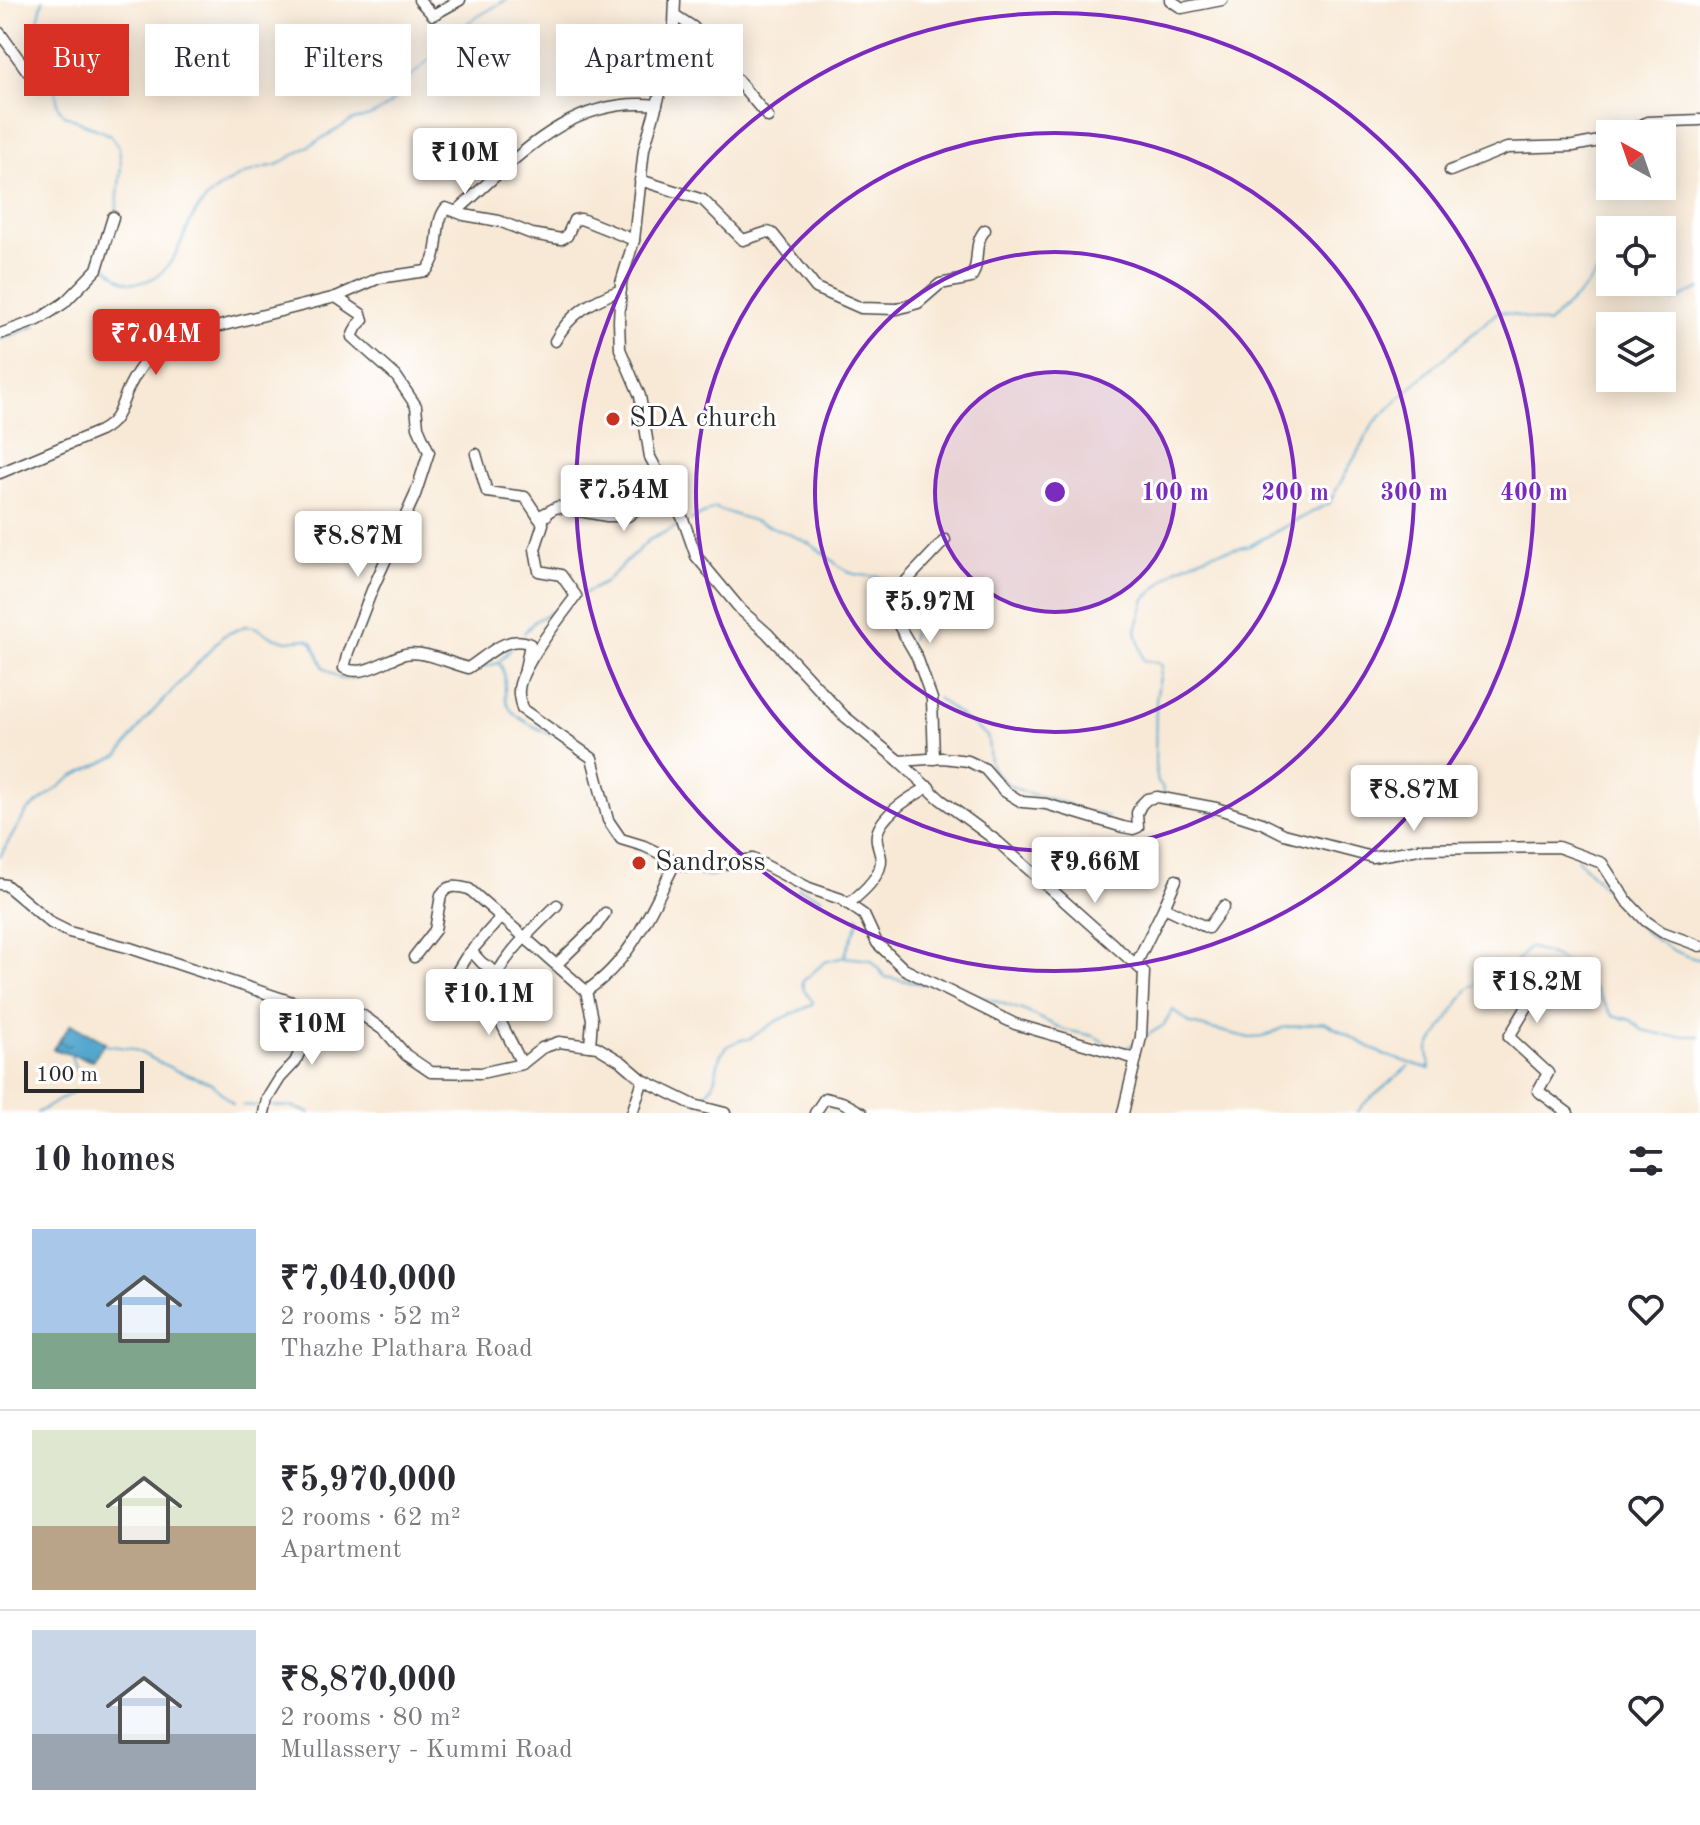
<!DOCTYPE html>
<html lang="en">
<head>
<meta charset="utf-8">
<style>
	:root { --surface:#fff; --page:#f7f7f7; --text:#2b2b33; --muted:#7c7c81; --line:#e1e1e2; --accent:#d93025 }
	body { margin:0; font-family:"Old Standard TT",serif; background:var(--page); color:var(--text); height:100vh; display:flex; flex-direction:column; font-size:30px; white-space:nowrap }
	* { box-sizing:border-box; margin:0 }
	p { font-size:26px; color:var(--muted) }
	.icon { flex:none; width:44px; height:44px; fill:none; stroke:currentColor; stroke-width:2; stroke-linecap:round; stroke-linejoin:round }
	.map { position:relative; height:1113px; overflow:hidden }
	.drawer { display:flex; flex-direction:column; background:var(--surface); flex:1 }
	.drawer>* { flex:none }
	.top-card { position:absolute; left:24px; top:24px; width:800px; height:72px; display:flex; gap:16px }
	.needle { width:52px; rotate:320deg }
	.fabs { position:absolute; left:1596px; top:120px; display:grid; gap:16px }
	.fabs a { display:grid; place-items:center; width:80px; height:80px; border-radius:0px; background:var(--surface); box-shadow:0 4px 20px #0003; font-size:40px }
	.scale { position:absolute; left:24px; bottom:20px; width:120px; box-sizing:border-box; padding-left:8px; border:4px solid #2b2b2b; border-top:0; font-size:22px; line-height:28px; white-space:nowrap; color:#2b2b2b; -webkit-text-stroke:6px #fff; paint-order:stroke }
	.price { position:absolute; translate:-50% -68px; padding:0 18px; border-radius:8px; background:#fff; color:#222; font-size:26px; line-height:52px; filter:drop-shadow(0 2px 4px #0008) }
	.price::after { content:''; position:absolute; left:50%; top:48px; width:24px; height:18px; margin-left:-12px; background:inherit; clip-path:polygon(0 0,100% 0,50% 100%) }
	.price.on { background:var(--accent); color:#fff }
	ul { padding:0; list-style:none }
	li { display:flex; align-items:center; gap:24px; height:200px; padding:0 32px }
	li+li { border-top:2px solid var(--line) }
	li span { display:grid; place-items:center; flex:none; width:224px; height:160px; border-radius:0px; color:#555 }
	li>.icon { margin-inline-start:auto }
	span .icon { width:96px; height:96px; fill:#fffc; stroke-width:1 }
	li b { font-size:34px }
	h2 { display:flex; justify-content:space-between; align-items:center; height:96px; padding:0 32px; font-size:34px }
	.tag { padding:0 28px; border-radius:0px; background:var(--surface); box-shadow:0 4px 20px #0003; font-size:28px; line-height:72px }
	.tag.on { background:var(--accent); color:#fff }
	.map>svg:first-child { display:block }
</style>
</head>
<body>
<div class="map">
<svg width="1700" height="1113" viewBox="0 0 1700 1113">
	<defs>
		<pattern id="water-ripples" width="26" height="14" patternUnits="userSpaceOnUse" patternTransform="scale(2)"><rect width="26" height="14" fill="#52a6ce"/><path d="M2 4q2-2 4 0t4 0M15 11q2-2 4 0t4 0" fill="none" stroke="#4487a7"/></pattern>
	</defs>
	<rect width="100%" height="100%" fill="#fff"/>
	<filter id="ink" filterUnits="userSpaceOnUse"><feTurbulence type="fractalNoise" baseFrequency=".0125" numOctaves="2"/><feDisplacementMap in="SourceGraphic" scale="16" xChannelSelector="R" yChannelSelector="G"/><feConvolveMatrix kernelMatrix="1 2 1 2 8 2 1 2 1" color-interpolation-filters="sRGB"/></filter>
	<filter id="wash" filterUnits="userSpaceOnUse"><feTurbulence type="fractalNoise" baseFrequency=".006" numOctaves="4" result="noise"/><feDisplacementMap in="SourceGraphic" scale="32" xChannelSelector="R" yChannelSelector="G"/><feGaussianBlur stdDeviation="1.8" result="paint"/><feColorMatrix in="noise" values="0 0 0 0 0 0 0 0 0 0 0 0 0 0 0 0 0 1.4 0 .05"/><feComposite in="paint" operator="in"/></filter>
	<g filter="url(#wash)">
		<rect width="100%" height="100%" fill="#f8e9d6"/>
		<!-- water -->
		<polygon fill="url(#water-ripples)" stroke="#3e687c" stroke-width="2" points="71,1024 105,1042 92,1061 53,1049"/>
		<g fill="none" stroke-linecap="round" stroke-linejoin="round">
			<!-- stream -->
			<g stroke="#52a6ce" stroke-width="2">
				<polyline points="43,0 35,33 56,93 58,107 64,115 110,135 119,148 121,166 116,215"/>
				<path d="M104,265C110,269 116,277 123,280C131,285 138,284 146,281C181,270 180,228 202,204C220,183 250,169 277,165L353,120C374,117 395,106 403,84L470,21L506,0"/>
				<polyline points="1644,282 1674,301 1700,288"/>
				<polyline points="0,339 36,326"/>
				<path d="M691,520L715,508C746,519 781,528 810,544C824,551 836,567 851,573C868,579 885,572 896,587"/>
				<polyline points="585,593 604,583 649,540 678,526"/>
				<polyline points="900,593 917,619 911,640"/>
				<polyline points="524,633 535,621 560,607"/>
				<polyline points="912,658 918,674"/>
				<polyline points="499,662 511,649"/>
				<path d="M476,669L499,663C508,674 503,687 506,700C510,718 537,727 551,735"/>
				<path d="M937,698L987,736C990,746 988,759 992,768C1008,797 1053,795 1078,809"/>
				<polyline points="1164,794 1162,786 1158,783 1155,765 1156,699 1162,666 1158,663 1143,660 1136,630 1145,599 1176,569 1213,553 1249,546 1329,503 1374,423 1420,379 1499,311 1548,324 1583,290 1602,267 1610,267"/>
				<polyline points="1091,812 1108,817"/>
				<polyline points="1208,812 1221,815"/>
				<polyline points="1141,815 1153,801"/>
				<polyline points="0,856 27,811 72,777 119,755 145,720 223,636 245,626 255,627 270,636 287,641 307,639 312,642 324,668 340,679 355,678 417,659 466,672"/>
				<path d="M1577,859C1620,899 1638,944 1700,960"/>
				<path d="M688,870C711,886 732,865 754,865"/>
				<polyline points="798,888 822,898"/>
				<polyline points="858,916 859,920 844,957 871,960 885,977 923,984"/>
				<polyline points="942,983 1025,1011 1065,1030 1094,1036 1114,1048"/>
				<polyline points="1146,1036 1164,1025 1173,1010 1191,1024 1250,1038 1263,1037 1282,1028 1324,1022 1384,1055 1430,1069 1428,1051 1431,1044 1468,989 1517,961 1529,947 1556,957 1585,975 1612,1015 1631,1020 1642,1030 1669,1036 1700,1036"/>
				<polyline points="104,1045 133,1049 175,1070 211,1083 233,1104"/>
				<polyline points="1123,1050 1135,1043"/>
				<polyline points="70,1053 76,1070"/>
				<polyline points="698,1102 713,1085 720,1056 727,1047 739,1040 749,1039 777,1021 812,1005 813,1002 804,990 802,982 825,962 844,957"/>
				<polyline points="243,1105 258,1106"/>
				<polyline points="273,1106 293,1107 310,1113"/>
				<polyline points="37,1113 75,1091"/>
				<polyline points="1357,1113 1363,1105 1409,1066"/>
			</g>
		</g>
	</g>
	<g filter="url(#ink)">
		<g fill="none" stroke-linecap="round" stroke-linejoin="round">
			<!-- minor casing -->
			<g stroke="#4a4845" stroke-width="13">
				<g id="minor">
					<polyline points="419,0 433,15 460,0"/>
					<polyline points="675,0 673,49 644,149 634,240 621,283 619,321 620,349 640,396 650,457 683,519 696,556 741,610 767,633 843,715 899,761 943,758 968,761 985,769 1004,791 1022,802 1046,804 1123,827 1133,829 1138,827 1137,813 1141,805 1147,799 1157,797 1216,808 1262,823 1284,834 1372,857 1419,849 1558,847 1602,863 1626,900 1646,921 1662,932 1700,946"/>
					<polyline points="1170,0 1182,8 1222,0"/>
					<polyline points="676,16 693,27 768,117"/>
					<polyline points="0,33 28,72"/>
					<polyline points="1622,134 1647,122 1700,120"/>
					<polyline points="1450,171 1507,148 1573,146 1610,139"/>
					<path d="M640,180L703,200L743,240L768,232L773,234L816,288L861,308L897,309L918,303L940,284L971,278C981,263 972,245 985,230"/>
					<path d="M457,211C516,159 569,95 657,105"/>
					<path d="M336,297L361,314L363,320L357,326L352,337L396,376L416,406L418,427L429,452L415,495L372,590L348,652L344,668C364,678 386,659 405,654C424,650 449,663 468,668C486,657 507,633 530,644L525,669"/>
					<polyline points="0,334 38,320 64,303 97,269 113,217"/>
					<path d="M555,341C570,313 592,301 621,290"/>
					<path d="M476,454L487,492L525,497L543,524L535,549L539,571L561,575L576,596C562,615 520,667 519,690C518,696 521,704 522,709L592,758L608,820L621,839L644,846L686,866L723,864L753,859L809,888L841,899L864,915L877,943L904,969L1015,1024L1136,1059"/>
					<path d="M0,473L100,431C122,419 119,406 130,385C139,367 155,348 172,338L336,297L379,278L426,271C443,253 432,225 446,208L464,215L499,221L532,234L561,239L567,236L574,220L581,219L634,240"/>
					<polyline points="547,515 538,517 557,507 607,516 628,516 665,486"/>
					<polyline points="934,759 932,699 917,657 890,610 893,595 945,540"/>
					<polyline points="899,761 940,799 998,842 1144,972 1141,1037 1123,1113"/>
					<polyline points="0,884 6,885 51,923 69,932 130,948 331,1015 362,1015 386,1032 406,1055 431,1072 481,1073 522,1064 542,1048 559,1042 597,1047 622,1062 643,1080 694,1105 725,1113"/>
					<path d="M848,904C861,894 882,876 881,859C880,850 875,842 877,834C882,813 912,796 929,787"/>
					<polyline points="1164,907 1176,880"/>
					<polyline points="501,917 466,957 458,970 468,983 487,995 522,1064"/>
					<polyline points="472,952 482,963 496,972"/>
					<path d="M414,957L435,930L441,895C448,884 458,886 469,889L586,991C632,961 652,908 676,861"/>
					<polyline points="557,964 596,926 605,913"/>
					<polyline points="1136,964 1164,907 1208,928 1224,906"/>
					<polyline points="1520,977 1534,995 1509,1037 1548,1073 1538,1091 1568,1113"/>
					<polyline points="586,991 592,1019 590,1046"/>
					<path d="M487,995C501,957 529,933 557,905"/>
					<polyline points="264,1113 267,1099 280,1078 295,1062 300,1051 301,1034 313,1009"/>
					<polyline points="632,1113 643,1080"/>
					<polyline points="815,1113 825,1098 842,1102 862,1113"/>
				</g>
			</g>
			<!-- minor -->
			<use href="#minor" stroke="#fff" stroke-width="10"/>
		</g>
	</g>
	<!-- distance rings -->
	<circle cx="1055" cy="492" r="120" fill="#7b2cbf" fill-opacity=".12"/>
	<g fill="none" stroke="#7b2cbf" stroke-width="4">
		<circle cx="1055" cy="492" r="120"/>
		<circle cx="1055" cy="492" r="240"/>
		<circle cx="1055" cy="492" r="359"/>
		<circle cx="1055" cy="492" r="479"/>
	</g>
	<!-- markers -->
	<g fill="#c8321e" stroke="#fff" stroke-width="3">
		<circle cx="613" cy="419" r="8"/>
		<circle cx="639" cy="863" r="8"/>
	</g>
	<g text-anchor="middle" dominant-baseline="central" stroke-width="6" stroke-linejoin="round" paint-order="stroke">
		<!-- poi labels -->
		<g font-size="28" fill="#2b2b2b" stroke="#fff" text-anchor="start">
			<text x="629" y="419">SDA church</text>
			<text x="655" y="863">Sandross</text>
		</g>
	</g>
	<circle cx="1055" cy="492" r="12" fill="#7b2cbf" stroke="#fff" stroke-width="4"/>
	<g font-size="24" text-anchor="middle" font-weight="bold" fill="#7b2cbf" stroke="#fff" stroke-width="6" stroke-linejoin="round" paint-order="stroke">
		<text x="1175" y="500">100 m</text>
		<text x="1295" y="500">200 m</text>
		<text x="1414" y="500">300 m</text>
		<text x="1534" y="500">400 m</text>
	</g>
</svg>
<div class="fabs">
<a><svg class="needle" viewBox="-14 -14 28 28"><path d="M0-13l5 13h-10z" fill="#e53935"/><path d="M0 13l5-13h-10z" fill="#7c7c81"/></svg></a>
<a><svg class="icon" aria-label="locate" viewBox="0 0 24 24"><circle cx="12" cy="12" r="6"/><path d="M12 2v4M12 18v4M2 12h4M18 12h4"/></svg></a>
<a><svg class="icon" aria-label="layers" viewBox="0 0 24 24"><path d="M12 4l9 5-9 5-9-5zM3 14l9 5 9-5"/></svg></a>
</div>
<div class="scale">100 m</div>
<b class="price" style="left:465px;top:196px">₹10M</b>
<b class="price on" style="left:156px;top:377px">₹7.04M</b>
<b class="price" style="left:624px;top:533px">₹7.54M</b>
<b class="price" style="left:358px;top:579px">₹8.87M</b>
<b class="price" style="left:930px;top:645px">₹5.97M</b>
<b class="price" style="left:1414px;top:833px">₹8.87M</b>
<b class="price" style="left:1095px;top:905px">₹9.66M</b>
<b class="price" style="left:1537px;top:1025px">₹18.2M</b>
<b class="price" style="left:489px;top:1037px">₹10.1M</b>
<b class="price" style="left:312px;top:1067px">₹10M</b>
<div class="top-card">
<a class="tag on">Buy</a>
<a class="tag">Rent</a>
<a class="tag">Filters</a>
<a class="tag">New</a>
<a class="tag">Apartment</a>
</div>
</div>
<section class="drawer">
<h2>10 homes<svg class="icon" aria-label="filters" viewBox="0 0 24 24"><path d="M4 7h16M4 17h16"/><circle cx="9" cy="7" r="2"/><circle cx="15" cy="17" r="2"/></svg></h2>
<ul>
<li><span style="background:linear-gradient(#a9c7e8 65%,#7fa58c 0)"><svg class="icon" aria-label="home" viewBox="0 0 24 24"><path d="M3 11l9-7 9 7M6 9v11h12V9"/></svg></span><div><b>₹7,040,000</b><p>2 rooms · 52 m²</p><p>Thazhe Plathara Road</p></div><svg class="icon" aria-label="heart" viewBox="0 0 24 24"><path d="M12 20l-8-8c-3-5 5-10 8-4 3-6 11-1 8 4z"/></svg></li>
<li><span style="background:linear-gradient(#dfe7d0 60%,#b9a48a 0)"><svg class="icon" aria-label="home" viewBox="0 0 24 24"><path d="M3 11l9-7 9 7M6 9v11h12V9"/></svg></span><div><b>₹5,970,000</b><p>2 rooms · 62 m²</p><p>Apartment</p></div><svg class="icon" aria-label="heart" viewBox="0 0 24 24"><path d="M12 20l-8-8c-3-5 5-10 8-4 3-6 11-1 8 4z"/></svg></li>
<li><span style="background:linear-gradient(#c9d6e8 65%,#9aa5b1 0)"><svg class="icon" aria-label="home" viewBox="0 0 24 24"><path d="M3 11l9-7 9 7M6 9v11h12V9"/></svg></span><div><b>₹8,870,000</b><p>2 rooms · 80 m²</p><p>Mullassery - Kummi Road</p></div><svg class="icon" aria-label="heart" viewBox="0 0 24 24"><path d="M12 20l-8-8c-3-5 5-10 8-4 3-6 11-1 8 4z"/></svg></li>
</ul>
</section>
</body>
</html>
